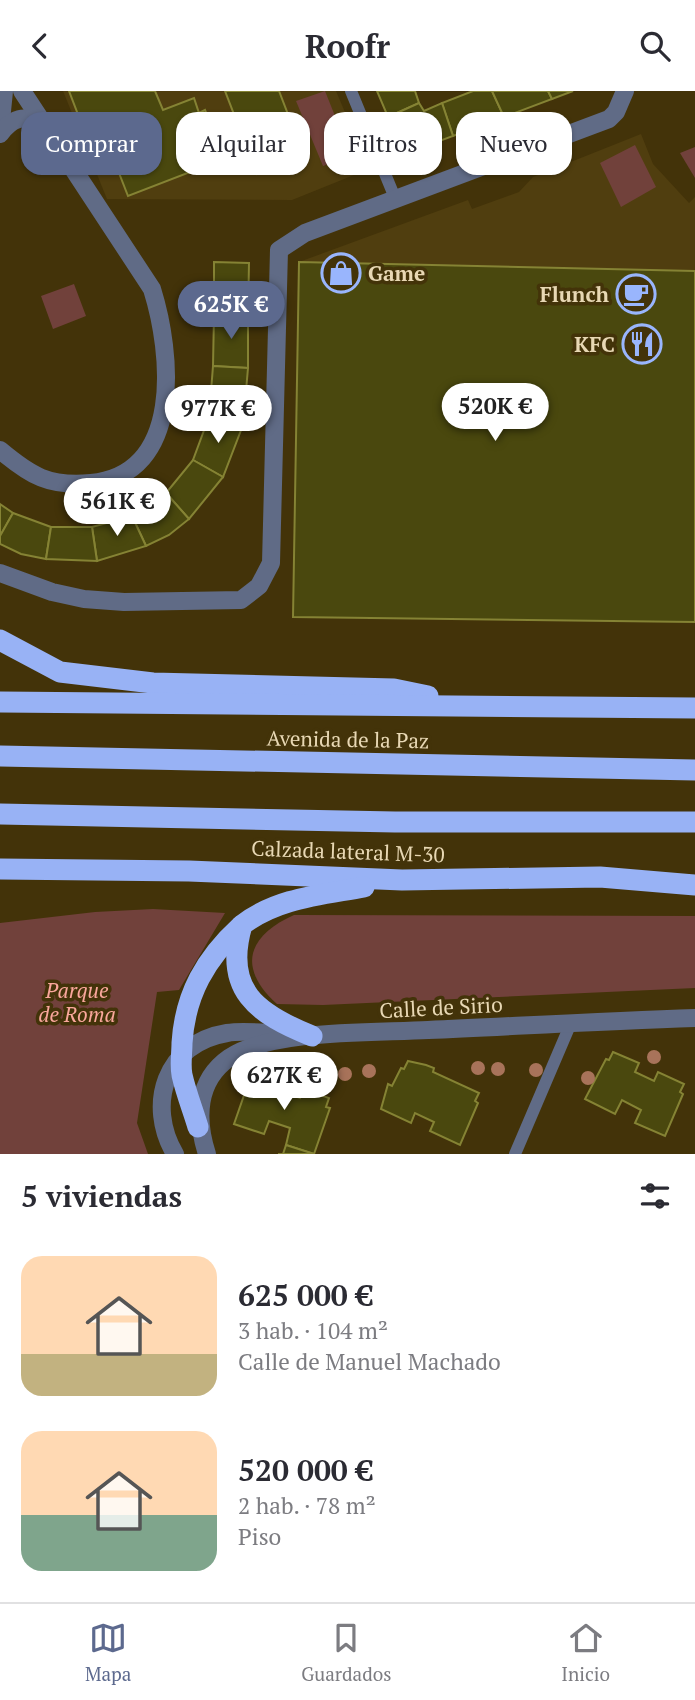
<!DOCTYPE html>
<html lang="es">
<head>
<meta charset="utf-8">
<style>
	:root { --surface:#fff; --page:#f2f2f3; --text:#2b2b33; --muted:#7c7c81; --line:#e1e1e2; --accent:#5c698e }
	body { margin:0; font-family:"PT Serif",serif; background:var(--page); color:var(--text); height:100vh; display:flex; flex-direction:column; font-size:26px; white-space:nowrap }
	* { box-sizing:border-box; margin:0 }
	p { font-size:23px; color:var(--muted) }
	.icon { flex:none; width:38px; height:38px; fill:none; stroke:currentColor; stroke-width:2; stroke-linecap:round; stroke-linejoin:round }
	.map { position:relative; height:1063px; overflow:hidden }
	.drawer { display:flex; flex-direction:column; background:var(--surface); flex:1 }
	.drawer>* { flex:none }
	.top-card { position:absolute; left:21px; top:21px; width:654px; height:63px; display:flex; gap:14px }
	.price { position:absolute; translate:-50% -60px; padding:0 16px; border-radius:24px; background:#fff; color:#222; font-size:23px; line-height:46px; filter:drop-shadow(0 2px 4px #0008) }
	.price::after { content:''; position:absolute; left:50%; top:42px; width:21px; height:16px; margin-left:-10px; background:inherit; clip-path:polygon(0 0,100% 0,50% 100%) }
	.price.selected { background:var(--accent); color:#fff }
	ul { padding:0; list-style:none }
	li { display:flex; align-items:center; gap:21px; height:175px; padding:0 21px }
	li span { display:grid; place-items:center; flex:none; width:196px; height:140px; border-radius:21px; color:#555 }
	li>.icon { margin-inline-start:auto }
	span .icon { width:84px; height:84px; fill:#fffc; stroke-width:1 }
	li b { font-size:30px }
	h2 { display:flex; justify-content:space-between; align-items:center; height:84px; padding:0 21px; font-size:30px }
	.chip { padding:0 24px; border-radius:21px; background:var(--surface); box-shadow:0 2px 5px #0004; font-size:24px; line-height:63px }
	.chip.selected { background:var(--accent); color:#fff }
	header { display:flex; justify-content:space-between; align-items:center; height:91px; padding:0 21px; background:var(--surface); font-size:32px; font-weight:800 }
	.menu { display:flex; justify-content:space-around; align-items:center; height:98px; border-top:2px solid var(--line); background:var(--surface); font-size:19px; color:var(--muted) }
	.menu a { display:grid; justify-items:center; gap:4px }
	.menu .selected { color:var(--accent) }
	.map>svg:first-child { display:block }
</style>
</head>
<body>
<header><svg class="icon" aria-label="back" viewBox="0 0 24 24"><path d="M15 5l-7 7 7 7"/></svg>Roofr<svg class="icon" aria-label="search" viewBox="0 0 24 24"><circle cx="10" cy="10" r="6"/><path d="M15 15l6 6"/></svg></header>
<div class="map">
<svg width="695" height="1063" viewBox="0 0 695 1063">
	<rect width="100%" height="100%" fill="#433309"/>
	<!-- built -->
	<g fill="#503e0f">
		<polygon points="63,0 336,0 369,78 292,109 107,108"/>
		<polygon points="641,43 653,73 689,112 695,106 695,531 293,526 299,171 468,109 472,118 519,101 533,86"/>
	</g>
	<!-- green -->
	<g fill="#71413b">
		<polygon points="325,0 351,65 323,75 296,10"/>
		<polygon points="635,54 656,96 621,116 600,72"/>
		<polygon points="695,56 695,87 680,62"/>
		<polygon points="74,193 86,225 53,238 41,205"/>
		<polygon points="153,818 225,822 179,899 157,901 137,1032 148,1063 0,1063 0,832 95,821"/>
		<path d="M294,824L695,825V897L323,914L277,913C237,877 247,845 294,824Z"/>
	</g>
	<!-- building -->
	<g fill="#4a480e" stroke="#858334" stroke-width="2">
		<polygon points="69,0 155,0 163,19 194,7 199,22 205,19 224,68 128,105 103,41 87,47"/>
		<polygon points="225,0 279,0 304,65 257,83"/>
		<polygon points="377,0 415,0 419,12 388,26"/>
		<polygon points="473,0 492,0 504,26 453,45 442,12"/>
		<polygon points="492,0 548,0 552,8 504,26"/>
		<polygon points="548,0 573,0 552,8"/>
		<polygon points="419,12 424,20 442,12 453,45 402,64 388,26"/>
		<polygon points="214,171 249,172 248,225 214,224"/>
		<polygon points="299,171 695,180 695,531 293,526"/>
		<polygon points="214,224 248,225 248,277 213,275"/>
		<polygon points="213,275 248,277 243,334 209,326"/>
		<polygon points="209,326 243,334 223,386 193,369"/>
		<polygon points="193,369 223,386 189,428 166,402"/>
		<polygon points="166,402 189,428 169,444 146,455 132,425"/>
		<polygon points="0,413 13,422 0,445"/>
		<polygon points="13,422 51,436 46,468 21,463 0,453 0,445"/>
		<polygon points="132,425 146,455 97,470 92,436"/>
		<polygon points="51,436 92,436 97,470 46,468"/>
		<polygon points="613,961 639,972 635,981 654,990 658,981 684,993 680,1001 683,1003 665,1045 635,1032 641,1019 622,1009 615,1023 585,1008 606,968 609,969"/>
		<polygon points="408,970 426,974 434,977 433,981 479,1002 475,1010 478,1012 460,1054 430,1040 434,1031 415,1022 411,1032 381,1018 388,993 392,995 401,977 404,978"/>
		<polygon points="256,982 282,991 280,1000 300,1007 303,998 329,1007 326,1016 330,1017 314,1063 286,1054 290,1037 269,1030 264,1043 234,1033 249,990 253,991"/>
		<polygon points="286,1054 314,1063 278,1063 283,1063"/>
	</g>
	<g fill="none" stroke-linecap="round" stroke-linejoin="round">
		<!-- service -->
		<g stroke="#606b86" stroke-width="12">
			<polyline points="351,0 395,107"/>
			<polyline points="515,1063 571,932"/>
		</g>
		<!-- minor -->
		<g stroke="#606b86" stroke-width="18">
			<polyline points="0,40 4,0"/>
			<path d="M0,43C13,26 23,24 43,32"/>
			<path d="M0,359C31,385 49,396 91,392C184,383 172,262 152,198L22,0"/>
			<polyline points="0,482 52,501 84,508 124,511 241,509 259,495 271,472 279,159 305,142 609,28 616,21 625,0"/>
			<path d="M175,1063C146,1014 165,952 227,942C244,939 263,942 281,943"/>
			<path d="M207,1063C196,1029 196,990 229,967C271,938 376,942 428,939C517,935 606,930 695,927"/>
		</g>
		<!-- motorway -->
		<g stroke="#98b2f5" stroke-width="21">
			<polyline points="0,549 60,581 153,592 394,598 428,605"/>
			<polyline points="0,611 695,617"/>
			<polyline points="0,665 695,679"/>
			<polyline points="0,723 395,731 695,731"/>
			<polyline points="0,778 189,780 402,789 600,786 695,794"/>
			<path d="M312,945C257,923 223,899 242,834C277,807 321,804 364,796"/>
			<path d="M198,1036C193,1019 186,1002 182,984C180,974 182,962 182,952C185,903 206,867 241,835"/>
		</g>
	</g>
	<!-- trees -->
	<g fill="#a8735a">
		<circle cx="654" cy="966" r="7"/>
		<circle cx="478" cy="977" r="7"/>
		<circle cx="498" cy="978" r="7"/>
		<circle cx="536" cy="979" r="7"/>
		<circle cx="369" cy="980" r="7"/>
		<circle cx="345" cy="983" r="7"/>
		<circle cx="588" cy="987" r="7"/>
	</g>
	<!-- icons -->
	<defs>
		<g id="shop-ring" transform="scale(2.0125)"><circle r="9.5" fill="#433309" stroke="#99b5fd" stroke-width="1.5"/><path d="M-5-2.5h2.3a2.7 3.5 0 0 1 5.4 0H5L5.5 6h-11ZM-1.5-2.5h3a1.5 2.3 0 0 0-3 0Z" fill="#99b5fd"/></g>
		<g id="cafe-ring" transform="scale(2.0125)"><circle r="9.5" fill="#433309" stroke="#99b5fd" stroke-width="1.5"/><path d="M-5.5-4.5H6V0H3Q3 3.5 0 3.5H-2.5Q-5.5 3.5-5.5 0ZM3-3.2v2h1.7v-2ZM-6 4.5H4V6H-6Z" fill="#99b5fd"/></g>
		<g id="restaurant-ring" transform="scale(2.0125)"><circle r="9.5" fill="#433309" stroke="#99b5fd" stroke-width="1.5"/><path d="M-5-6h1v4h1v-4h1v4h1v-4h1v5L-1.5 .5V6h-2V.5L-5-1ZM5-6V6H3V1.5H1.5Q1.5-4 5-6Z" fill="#99b5fd"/></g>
	</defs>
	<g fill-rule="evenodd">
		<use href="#shop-ring" x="341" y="182"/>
		<use href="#cafe-ring" x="636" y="203"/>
		<use href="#restaurant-ring" x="642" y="253"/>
	</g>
	<g text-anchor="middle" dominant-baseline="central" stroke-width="7" stroke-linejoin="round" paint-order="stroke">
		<!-- poi labels -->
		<g font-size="21" font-weight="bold" fill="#e8d8b4" stroke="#433309" text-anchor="end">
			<text x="368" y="182" text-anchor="start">Game</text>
			<text x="609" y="203">Flunch</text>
			<text x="615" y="253">KFC</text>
		</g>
		<!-- street labels -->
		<g font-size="21" fill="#e8d8b4" stroke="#433309">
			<text transform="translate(348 648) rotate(1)">Avenida de la Paz</text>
			<text transform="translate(348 760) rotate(2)">Calzada lateral M-30</text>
			<text transform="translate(441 916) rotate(-3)">Calle de Sirio</text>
		</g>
		<!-- park labels -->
		<g font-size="21" font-style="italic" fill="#faa79c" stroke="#433309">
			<text x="77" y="899">Parque<tspan x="77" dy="24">de Roma</tspan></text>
		</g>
	</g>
</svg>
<b class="price selected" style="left:231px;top:250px">625K €</b>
<b class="price" style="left:495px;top:352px">520K €</b>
<b class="price" style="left:218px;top:354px">977K €</b>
<b class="price" style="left:117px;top:447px">561K €</b>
<b class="price" style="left:284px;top:1021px">627K €</b>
<div class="top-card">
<a class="chip selected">Comprar</a>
<a class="chip">Alquilar</a>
<a class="chip">Filtros</a>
<a class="chip">Nuevo</a>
</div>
</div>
<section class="drawer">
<h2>5 viviendas<svg class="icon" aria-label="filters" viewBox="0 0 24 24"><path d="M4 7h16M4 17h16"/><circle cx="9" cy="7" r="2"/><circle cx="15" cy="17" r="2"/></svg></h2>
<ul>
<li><span style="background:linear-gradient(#ffd9b3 70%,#c2b280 0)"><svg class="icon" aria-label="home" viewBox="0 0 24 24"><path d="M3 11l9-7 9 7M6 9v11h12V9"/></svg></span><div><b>625 000 €</b><p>3 hab. · 104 m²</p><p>Calle de Manuel Machado</p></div></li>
<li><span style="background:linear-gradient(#ffd9b3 60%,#7fa58c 0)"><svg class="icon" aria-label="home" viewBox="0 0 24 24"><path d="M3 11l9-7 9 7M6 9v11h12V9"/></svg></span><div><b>520 000 €</b><p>2 hab. · 78 m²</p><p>Piso</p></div></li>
</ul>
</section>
<nav class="menu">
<a class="selected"><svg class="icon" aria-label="map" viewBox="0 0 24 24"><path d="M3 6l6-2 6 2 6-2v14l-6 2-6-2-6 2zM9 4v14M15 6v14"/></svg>Mapa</a>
<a><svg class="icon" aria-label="saved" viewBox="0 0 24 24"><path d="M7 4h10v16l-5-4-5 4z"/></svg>Guardados</a>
<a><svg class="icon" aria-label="home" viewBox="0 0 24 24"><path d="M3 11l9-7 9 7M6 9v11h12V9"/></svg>Inicio</a>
</nav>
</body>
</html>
